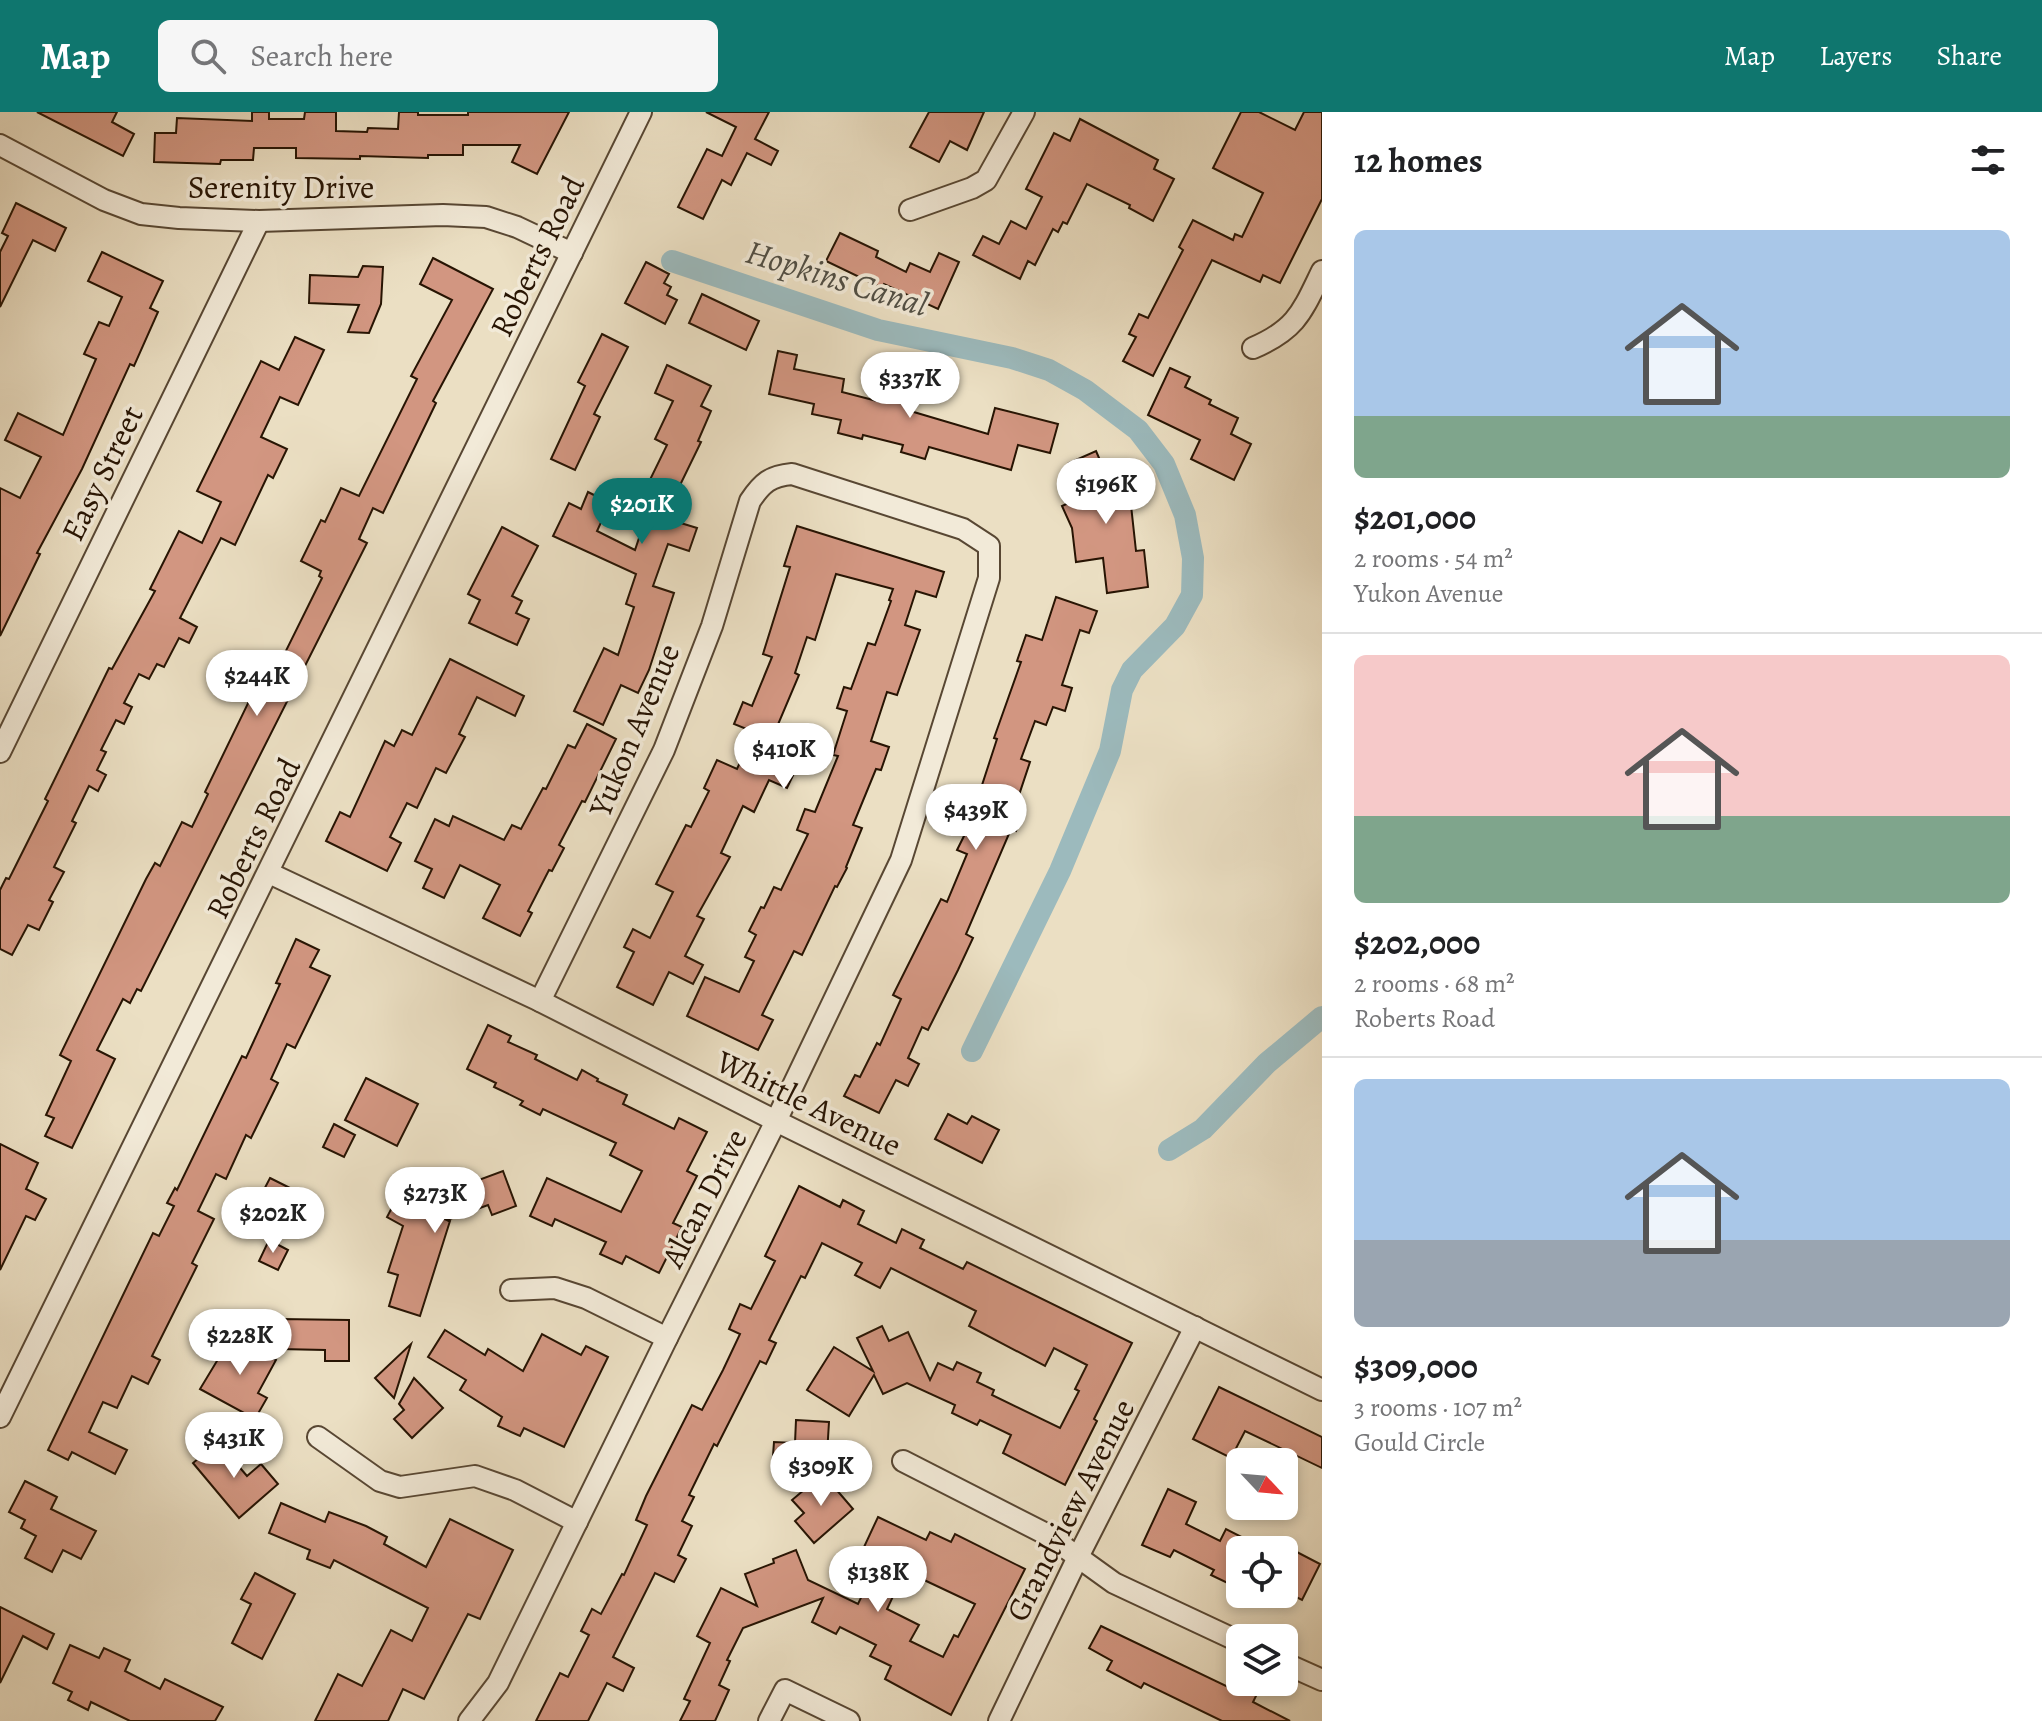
<!DOCTYPE html>
<html lang="en">
<head>
<meta charset="utf-8">
<style>
	:root { --surface:#fff; --page:#f6f6f6; --text:#202124; --muted:#757577; --line:#e0e0e0; --accent:#0f766e }
	body { margin:0; font-family:Alegreya,serif; background:var(--page); color:var(--text); height:100vh; display:flex; flex-direction:column; font-size:30px; white-space:nowrap }
	* { box-sizing:border-box; margin:0 }
	p { font-size:26px; color:var(--muted) }
	.icon { flex:none; width:44px; height:44px; fill:none; stroke:currentColor; stroke-width:2; stroke-linecap:round; stroke-linejoin:round }
	.map { position:relative; flex:1; overflow:hidden }
	.panel { display:flex; flex-direction:column; background:var(--surface); width:720px }
	.panel>* { flex:none }
	.needle { width:52px; rotate:116deg }
	.tools { position:absolute; left:1226px; top:1336px; display:grid; gap:16px }
	.tools a { display:grid; place-items:center; width:72px; height:72px; border-radius:12px; background:var(--surface); box-shadow:0 4px 12px #0003; font-size:40px }
	.price { position:absolute; translate:-50% -68px; padding:0 18px; border-radius:28px; background:#fff; color:#222; font-size:26px; line-height:52px; filter:drop-shadow(0 2px 4px #0008) }
	.price::after { content:''; position:absolute; left:50%; top:48px; width:24px; height:18px; margin-left:-12px; background:inherit; clip-path:polygon(0 0,100% 0,50% 100%) }
	.price.on { background:var(--accent); color:#fff }
	ul { padding:0; list-style:none }
	li { display:grid; align-content:center; gap:16px; height:424px; padding:0 32px }
	li+li { border-top:2px solid var(--line) }
	li span { display:grid; place-items:center; height:248px; border-radius:12px; color:#555 }
	li>.icon { margin-inline-start:auto }
	span .icon { width:144px; height:144px; fill:#fffc; stroke-width:1 }
	li b { font-size:34px }
	h2 { display:flex; justify-content:space-between; align-items:center; height:96px; padding:0 32px; font-size:34px }
	header { display:flex; align-items:center; gap:48px; box-sizing:border-box; height:112px; padding:0 40px; background:var(--accent); color:#fff }
	header strong { font-size:38px }
	nav { display:flex; gap:44px; margin-inline-start:auto; font-size:28px }
	.search { width:560px; height:72px; background:var(--page); display:flex; align-items:center; gap:20px; box-sizing:border-box; padding:0 28px; border-radius:12px; color:var(--muted); font-size:30px }
	main { display:flex; flex:1; min-height:0 }
	.map>svg:first-child { display:block }
</style>
</head>
<body>
<header>
<strong>Map</strong>
<div class="search"><svg class="icon" aria-label="search" viewBox="0 0 24 24"><circle cx="10" cy="10" r="6"/><path d="M15 15l6 6"/></svg>Search here</div>
<nav><a>Map</a><a>Layers</a><a>Share</a></nav>
</header>
<main>
<div class="map">
<svg width="1322" height="1609" viewBox="0 0 1322 1609">
	<rect width="100%" height="100%" fill="#ebdfc3"/>
	<filter id="stains"><feTurbulence type="fractalNoise" baseFrequency=".0025" numOctaves="4"/><feColorMatrix values="0 0 0 0 .2 0 0 0 0 .09 0 0 0 0 .02 0 0 0 .5 -.17"/></filter>
	<radialGradient id="worn" r=".72"><stop offset=".6" stop-color="#630" stop-opacity="0"/><stop offset="1" stop-color="#630" stop-opacity=".3"/></radialGradient>
	<g fill="none" stroke-linecap="round" stroke-linejoin="round">
		<!-- canal -->
		<g stroke="#9cbabd" stroke-width="22">
			<polyline points="672,149 878,218 1012,246 1049,258 1085,278 1138,318 1164,352 1185,403 1193,446 1192,483 1175,514 1132,558 1122,578 1110,639 1060,759 972,939"/>
			<polyline points="1169,1038 1203,1017 1267,951 1322,905"/>
		</g>
	</g>
	<!-- building -->
	<g fill="#d29681" stroke="#271403" stroke-width="2" fill-rule="evenodd">
		<polygon points="37,0 117,0 112,10 134,22 123,44"/>
		<polygon points="252,0 269,0 269,7 304,7 305,0 336,0 336,19 367,20 368,16 398,17 399,0 418,0 418,3 468,3 468,0 569,0 537,62 512,50 520,33 463,33 463,43 428,43 428,46 360,44 360,47 296,46 296,36 254,36 253,48 221,48 220,52 154,50 155,21 176,21 177,6 252,9"/>
		<polygon points="706,0 769,0 755,27 778,39 771,53 747,41 731,73 722,68 703,107 678,95 707,37 722,44 736,15"/>
		<polygon points="929,0 984,0 967,38 950,29 939,50 910,35"/>
		<polygon points="1241,0 1259,0 1295,18 1304,0 1322,0 1322,87 1280,171 1263,163 1260,170 1212,148 1153,264 1123,249 1136,225 1129,222 1139,202 1148,206 1183,138 1179,135 1193,108 1233,128 1235,122 1242,125 1263,81 1213,56"/>
		<polygon points="1080,7 1158,48 1154,57 1174,67 1153,109 1129,96 1130,93 1087,72 1067,112 1063,110 1058,120 1053,117 1035,153 1028,149 1020,167 973,143 983,124 999,132 1011,109 1026,117 1042,85 1026,77 1054,21 1070,29"/>
		<polygon points="16,91 66,116 55,139 33,128 0,195 0,140 8,124 2,121"/>
		<polygon points="840,121 878,139 876,145 906,160 910,151 930,160 939,141 959,150 938,197 884,172 882,176 826,149"/>
		<polygon points="102,140 163,169 150,196 158,200 134,254 130,252 82,357 37,441 40,442 0,524 0,376 20,386 41,345 5,328 18,301 63,323 96,247 84,242 99,210 109,214 122,185 88,169"/>
		<polygon points="433,146 493,177 433,289 436,291 383,401 373,396 359,427 367,431 141,879 137,877 130,891 123,887 97,938 115,947 72,1036 45,1024 54,1006 46,1003 71,949 60,943 146,767 155,751 160,754 182,710 192,715 208,682 205,680 267,552 277,557 322,466 319,464 321,459 301,449 321,408 325,410 341,376 359,384 417,267 411,264 452,188 420,172"/>
		<polygon points="646,150 669,162 664,171 671,175 667,183 677,188 665,212 625,191"/>
		<polygon points="363,154 383,155 381,192 369,221 348,220 359,193 309,191 310,163 358,165"/>
		<polygon points="702,182 759,209 746,238 689,211"/>
		<polygon points="602,222 628,235 594,302 600,305 575,358 551,347 585,274 578,270"/>
		<polygon points="295,225 324,238 298,293 280,285 261,325 287,337 273,366 268,363 235,433 221,426 180,506 197,515 189,531 179,526 164,555 157,552 149,567 139,562 124,591 132,595 124,612 116,608 101,638 106,640 97,658 106,663 98,679 89,674 72,709 76,711 54,755 64,760 49,788 53,790 39,818 28,813 12,843 0,837 0,778 6,766 9,767 48,689 45,687 109,556 112,557 155,479 150,477 179,419 202,431 221,390 197,379 261,249 279,258"/>
		<polygon points="778,239 797,243 794,257 844,267 842,280 881,290 885,275 911,282 907,298 988,322 995,296 1058,312 1050,341 1018,333 1011,358 929,335 925,347 901,340 903,333 863,323 862,327 838,321 841,308 812,302 814,292 769,282"/>
		<polygon points="667,253 711,274 701,294 711,299 698,329 701,330 664,406 697,416 689,439 668,432 653,474 674,481 649,558 638,581 621,573 603,613 574,599 604,536 618,543 634,495 626,492 636,462 553,424 569,391 581,397 588,380 610,391 597,419 635,438 653,384 644,380 667,333 655,327 673,289 655,281"/>
		<polygon points="1170,256 1190,265 1185,275 1211,288 1209,292 1238,306 1231,322 1251,332 1234,368 1191,347 1200,328 1148,303"/>
		<polygon points="1096,339 1108,367 1120,362 1130,384 1136,439 1144,438 1148,475 1107,481 1103,446 1076,450 1072,416 1062,394 1084,384 1069,351"/>
		<polygon points="797,414 944,460 936,485 916,479 905,513 920,518 897,583 887,580 871,629 889,635 881,658 876,657 853,713 862,716 846,755 847,756 837,775 835,774 802,843 794,839 762,903 773,908 758,938 687,904 705,865 739,880 754,849 745,845 756,823 749,819 761,795 764,796 774,775 781,778 808,722 797,718 805,697 815,700 838,644 833,643 847,599 837,596 844,575 851,577 868,531 875,533 891,489 889,488 893,477 836,462 815,528 807,525 795,561 799,563 768,636 799,651 787,676 769,668 754,700 743,694 721,741 730,745 697,804 704,807 685,844 703,853 693,872 669,860 653,893 617,875 634,840 624,835 633,817 650,826 673,780 656,772 686,713 691,715 709,679 704,676 717,648 737,657 754,620 734,612 743,590 752,594 772,545 763,542 790,455 784,454"/>
		<polygon points="502,415 538,434 512,484 522,489 516,501 529,507 517,533 469,511 480,488 468,482"/>
		<polygon points="1056,485 1097,499 1089,521 1080,518 1062,573 1072,576 1065,599 1053,595 1046,613 1035,609 1021,647 1030,650 1014,698 1022,701 1016,719 1011,717 966,822 973,826 958,858 928,918 922,915 908,946 919,952 908,974 896,968 879,1001 844,984 855,963 860,965 877,931 880,933 901,887 893,883 941,787 947,790 967,742 957,738 968,716 997,627 994,626 1021,550 1017,549 1026,523 1042,528"/>
		<polygon points="450,547 524,584 515,604 477,585 459,622 465,625 446,661 436,656 417,696 407,691 390,725 401,731 387,759 326,729 340,700 350,705 385,629 394,634 402,618 412,623"/>
		<polygon points="587,612 616,627 585,690 582,689 559,733 564,736 552,759 549,758 528,799 532,801 520,824 483,806 500,773 460,753 444,786 423,776 432,757 415,749 435,707 449,714 453,704 504,728 512,713 521,717 543,676 546,677 568,633 575,636"/>
		<polygon points="296,827 319,838 310,855 330,864 295,936 287,932 271,967 278,971 251,1026 246,1023 226,1067 216,1062 198,1099 214,1107 192,1151 197,1154 152,1244 160,1248 148,1272 132,1264 117,1296 103,1290 89,1320 127,1338 115,1362 72,1340 68,1348 48,1338 153,1121 159,1124 174,1094 167,1091 175,1076 177,1078 242,944 246,946 280,872 276,871"/>
		<polygon points="488,913 511,924 508,930 537,943 535,947 577,968 582,958 598,967 597,969 627,983 623,992 674,1017 679,1006 707,1020 687,1059 697,1064 673,1111 682,1115 659,1161 626,1144 622,1152 600,1142 606,1130 555,1107 552,1114 530,1104 547,1066 621,1100 642,1059 610,1043 616,1031 543,997 540,1003 520,993 523,989 494,975 496,971 467,957"/>
		<polygon points="366,966 418,992 397,1034 345,1008"/>
		<polygon points="948,1002 967,1012 972,1004 999,1018 982,1051 935,1027"/>
		<polygon points="334,1012 355,1023 344,1045 323,1035"/>
		<polygon points="0,1032 38,1051 26,1077 46,1087 35,1108 26,1104 0,1158"/>
		<polygon points="503,1059 516,1094 492,1103 488,1093 447,1108 450,1109 420,1204 389,1194 398,1163 388,1160 403,1114 387,1105 399,1082 447,1108 438,1083"/>
		<polygon points="270,1066 298,1080 286,1105 257,1091"/>
		<polygon points="799,1074 840,1095 843,1088 864,1099 858,1112 896,1131 902,1117 924,1128 920,1136 963,1157 967,1150 1132,1231 1094,1307 1097,1309 1065,1373 1003,1341 1011,1323 980,1308 977,1313 952,1301 955,1293 907,1271 883,1282 874,1263 849,1304 807,1278 834,1235 873,1259 857,1226 882,1214 889,1229 908,1220 930,1268 938,1251 953,1258 957,1250 981,1261 977,1270 994,1278 992,1283 1060,1316 1079,1279 1075,1277 1087,1253 1054,1236 1045,1254 969,1214 976,1199 891,1156 880,1176 855,1163 862,1151 822,1131 805,1166 801,1164 769,1228 776,1231 766,1252 760,1249 717,1334 714,1332 689,1383 694,1385 682,1409 692,1414 678,1443 686,1447 674,1470 655,1461 613,1545 634,1556 623,1579 607,1571 588,1609 536,1609 560,1561 568,1565 589,1523 581,1519 592,1497 601,1502 622,1462 624,1463 647,1413 636,1408 646,1384 692,1293 702,1298 723,1258 740,1222 729,1217 740,1192 751,1197 775,1149 765,1144"/>
		<polygon points="269,1128 288,1138 278,1158 259,1149"/>
		<polygon points="280,1207 349,1208 349,1249 325,1249 325,1238 280,1237"/>
		<polygon points="445,1218 485,1243 488,1237 523,1259 542,1222 581,1243 586,1234 608,1245 564,1335 524,1316 520,1324 498,1314 502,1305 460,1278 466,1268 428,1245"/>
		<polygon points="232,1224 276,1248 258,1281 267,1286 255,1307 200,1277"/>
		<polygon points="411,1232 394,1286 375,1266"/>
		<polygon points="414,1266 443,1296 412,1326 394,1307 404,1298 399,1292"/>
		<polygon points="1219,1275 1322,1325 1322,1356 1245,1319 1231,1346 1193,1327"/>
		<polygon points="796,1308 829,1310 826,1359 772,1357 774,1330 795,1331"/>
		<polygon points="218,1330 247,1364 261,1352 278,1372 239,1406 193,1351"/>
		<polygon points="823,1362 853,1397 814,1431 795,1409 804,1401 792,1388"/>
		<polygon points="25,1369 57,1385 51,1397 96,1419 81,1447 63,1438 52,1460 25,1446 36,1424 21,1416 25,1408 9,1400"/>
		<polygon points="1168,1377 1196,1390 1186,1412 1220,1429 1226,1417 1267,1438 1240,1438 1240,1477 1211,1463 1214,1458 1174,1438 1170,1445 1142,1433"/>
		<polygon points="281,1391 325,1410 329,1400 366,1414 387,1425 384,1432 426,1455 450,1407 513,1438 480,1507 468,1502 424,1587 403,1577 388,1609 315,1609 338,1562 362,1574 391,1518 412,1529 428,1496 334,1448 330,1456 307,1447 310,1438 269,1421"/>
		<path d="M878,1405L926,1428L930,1420L951,1430L955,1422L1025,1457L951,1603L885,1567L891,1554L870,1544L876,1533L840,1515L836,1522L812,1510L823,1486L743,1516L727,1548L730,1549L719,1573L729,1578L715,1609H680L690,1589L684,1587L710,1531L697,1524L721,1476L757,1494L745,1462L774,1451L773,1447L796,1438L808,1468L858,1492L881,1444L864,1435ZM905,1459L975,1492L958,1525L954,1523L943,1545L910,1529L919,1513L887,1497Z"/>
		<polygon points="1284,1437 1292,1441 1293,1438 1320,1452 1302,1488 1284,1479"/>
		<polygon points="255,1461 295,1482 262,1547 232,1531 251,1492 241,1487"/>
		<polygon points="0,1495 54,1522 47,1537 23,1524 0,1571"/>
		<polygon points="1101,1514 1228,1575 1231,1569 1257,1582 1253,1590 1290,1609 1222,1609 1144,1571 1141,1576 1107,1558 1112,1549 1089,1536"/>
		<polygon points="70,1533 99,1546 104,1536 130,1548 125,1559 160,1577 165,1567 223,1595 215,1609 130,1609 91,1590 88,1598 68,1588 72,1580 53,1571"/>
	</g>
	<g fill="none" stroke-linecap="round" stroke-linejoin="round">
		<!-- minor casing -->
		<g stroke="#584733" stroke-width="24">
			<g id="minor">
				<polyline points="0,33 104,88 141,102 179,106 259,109 443,103 486,105 517,115 572,141"/>
				<polyline points="910,98 972,76 986,68 1024,0"/>
				<path d="M1253,236C1297,217 1302,200 1322,159"/>
				<polyline points="0,640 259,109"/>
				<polyline points="269,761 540,889 776,1009 1322,1278"/>
				<polyline points="511,1178 555,1176 586,1186 667,1226"/>
				<polyline points="0,1305 641,0"/>
				<polyline points="318,1325 380,1369 400,1375 475,1364 515,1378 577,1410"/>
				<polyline points="903,1349 1046,1422 1114,1471 1240,1530"/>
				<polyline points="1284,1551 1322,1568"/>
				<path d="M469,1609L498,1571L667,1226L776,1009L901,748L989,466V434L963,417L792,362C770,364 762,371 750,389L712,514L664,638L540,889"/>
				<polyline points="769,1609 785,1578 849,1609"/>
				<polyline points="999,1609 1078,1445 1195,1215"/>
			</g>
		</g>
		<!-- minor -->
		<use href="#minor" stroke="#f2ead8" stroke-width="20"/>
	</g>
	<g text-anchor="middle" dominant-baseline="central" stroke-width="7" stroke-linejoin="round" paint-order="stroke">
		<!-- street labels -->
		<g font-size="32" fill="#271403" stroke="#f2ead8">
			<text x="281" y="75">Serenity Drive</text>
			<text transform="translate(537 144) rotate(-64)">Roberts Road</text>
			<text transform="translate(102 361) rotate(-64)">Easy Street</text>
			<text transform="translate(634 618) rotate(-67)">Yukon Avenue</text>
			<text transform="translate(253 726) rotate(-64)">Roberts Road</text>
			<text transform="translate(809 991) rotate(26)">Whittle Avenue</text>
			<text transform="translate(704 1086) rotate(-63)">Alcan Drive</text>
			<text transform="translate(1070 1398) rotate(-63)">Grandview Avenue</text>
		</g>
		<!-- water labels -->
		<g font-size="34" font-style="italic" fill="#504e44" stroke="#f2ead8">
			<text transform="translate(837 166) rotate(17)">Hopkins Canal</text>
		</g>
	</g>
	<rect width="100%" height="100%" filter="url(#stains)"/>
	<rect width="100%" height="100%" fill="url(#worn)"/>
</svg>
<div class="tools">
<a><svg class="needle" viewBox="-14 -14 28 28"><path d="M0-13l5 13h-10z" fill="#e53935"/><path d="M0 13l5-13h-10z" fill="#757577"/></svg></a>
<a><svg class="icon" aria-label="locate" viewBox="0 0 24 24"><circle cx="12" cy="12" r="6"/><path d="M12 2v4M12 18v4M2 12h4M18 12h4"/></svg></a>
<a><svg class="icon" aria-label="layers" viewBox="0 0 24 24"><path d="M12 4l9 5-9 5-9-5zM3 14l9 5 9-5"/></svg></a>
</div>
<b class="price" style="left:910px;top:308px">$337K</b>
<b class="price" style="left:1106px;top:414px">$196K</b>
<b class="price on" style="left:642px;top:434px">$201K</b>
<b class="price" style="left:257px;top:606px">$244K</b>
<b class="price" style="left:784px;top:679px">$410K</b>
<b class="price" style="left:976px;top:740px">$439K</b>
<b class="price" style="left:435px;top:1123px">$273K</b>
<b class="price" style="left:273px;top:1143px">$202K</b>
<b class="price" style="left:240px;top:1265px">$228K</b>
<b class="price" style="left:234px;top:1368px">$431K</b>
<b class="price" style="left:821px;top:1396px">$309K</b>
<b class="price" style="left:878px;top:1502px">$138K</b>
</div>
<section class="panel">
<h2>12 homes<svg class="icon" aria-label="filters" viewBox="0 0 24 24"><path d="M4 7h16M4 17h16"/><circle cx="9" cy="7" r="2"/><circle cx="15" cy="17" r="2"/></svg></h2>
<ul>
<li><span style="background:linear-gradient(#a9c7e8 75%,#7fa58c 0)"><svg class="icon" aria-label="home" viewBox="0 0 24 24"><path d="M3 11l9-7 9 7M6 9v11h12V9"/></svg></span><div><b>$201,000</b><p>2 rooms · 54 m²</p><p>Yukon Avenue</p></div></li>
<li><span style="background:linear-gradient(#f6c9c9 65%,#7fa58c 0)"><svg class="icon" aria-label="home" viewBox="0 0 24 24"><path d="M3 11l9-7 9 7M6 9v11h12V9"/></svg></span><div><b>$202,000</b><p>2 rooms · 68 m²</p><p>Roberts Road</p></div></li>
<li><span style="background:linear-gradient(#a9c7e8 65%,#9aa5b1 0)"><svg class="icon" aria-label="home" viewBox="0 0 24 24"><path d="M3 11l9-7 9 7M6 9v11h12V9"/></svg></span><div><b>$309,000</b><p>3 rooms · 107 m²</p><p>Gould Circle</p></div></li>
</ul>
</section>
</main>
</body>
</html>
